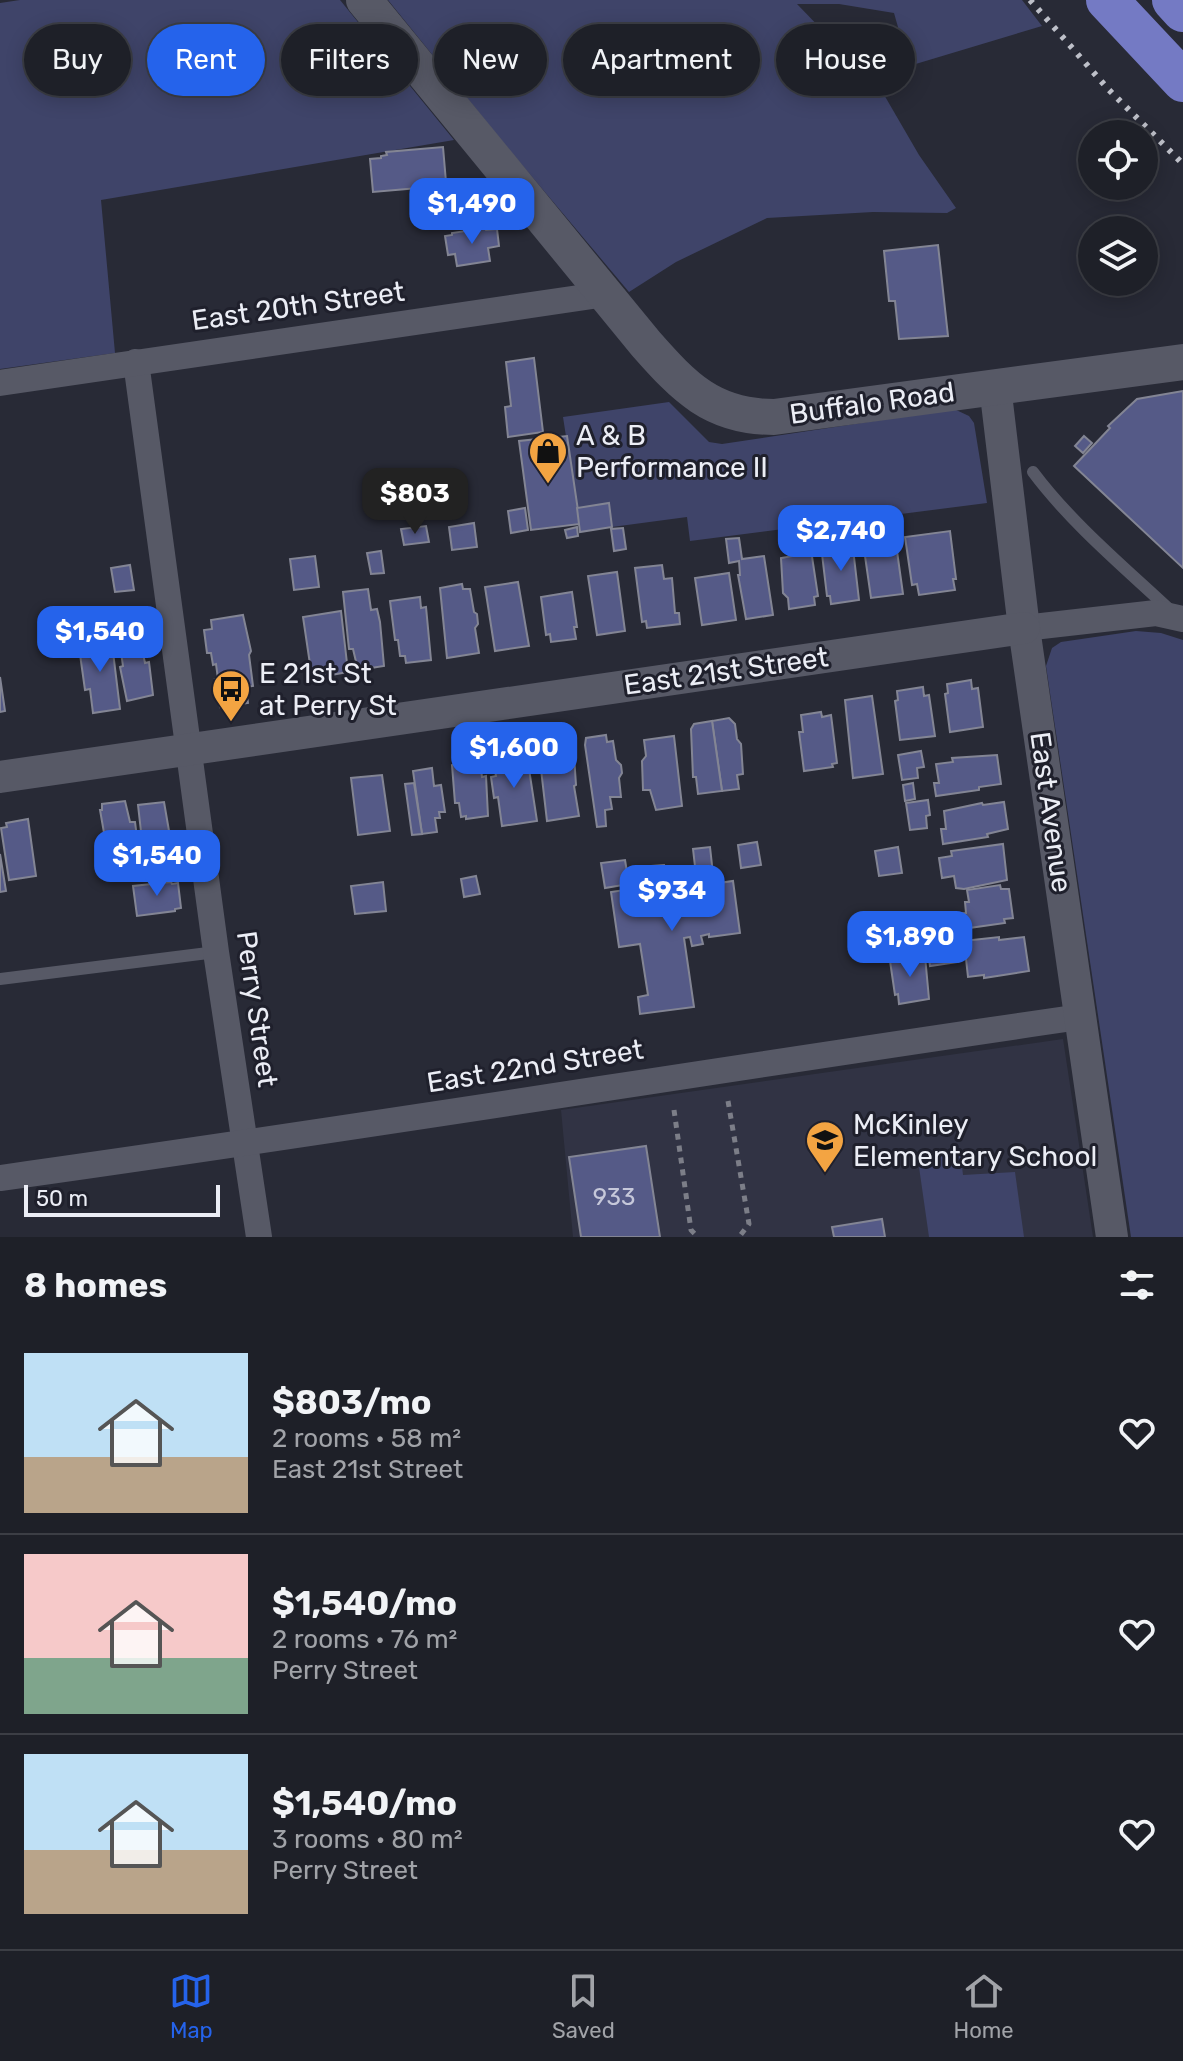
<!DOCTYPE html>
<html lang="en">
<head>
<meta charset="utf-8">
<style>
	:root { --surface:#1e2028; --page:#2b2d34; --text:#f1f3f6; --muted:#a1a3a8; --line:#3c3e45; --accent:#2563eb }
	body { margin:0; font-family:Rubik,sans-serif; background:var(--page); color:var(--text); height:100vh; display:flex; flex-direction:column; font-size:30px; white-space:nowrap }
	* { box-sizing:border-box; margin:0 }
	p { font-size:26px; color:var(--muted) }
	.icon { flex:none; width:44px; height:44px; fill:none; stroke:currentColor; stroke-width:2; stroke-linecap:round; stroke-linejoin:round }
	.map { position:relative; height:1237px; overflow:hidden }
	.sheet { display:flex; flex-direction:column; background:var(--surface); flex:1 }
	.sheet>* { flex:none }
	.guide { position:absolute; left:24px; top:24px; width:1136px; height:72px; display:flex; gap:16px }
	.controls { position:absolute; left:1078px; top:120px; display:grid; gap:16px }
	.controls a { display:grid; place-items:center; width:80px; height:80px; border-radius:50%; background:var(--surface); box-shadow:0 4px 20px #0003,0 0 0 2px var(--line); font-size:40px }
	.scale { position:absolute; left:24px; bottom:20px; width:196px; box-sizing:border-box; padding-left:8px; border:4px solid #ebedf5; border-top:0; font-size:22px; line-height:28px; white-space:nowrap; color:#ebedf5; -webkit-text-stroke:6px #1f202c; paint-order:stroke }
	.price { position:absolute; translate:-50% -68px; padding:0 18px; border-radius:16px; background:var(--accent); color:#fff; font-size:26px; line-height:52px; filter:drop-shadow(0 2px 4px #0008) }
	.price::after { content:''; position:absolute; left:50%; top:48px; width:24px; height:18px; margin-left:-12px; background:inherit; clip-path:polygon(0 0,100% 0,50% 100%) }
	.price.active { background:#222; color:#fff }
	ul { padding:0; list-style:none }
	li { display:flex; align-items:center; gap:24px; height:200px; padding:0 24px }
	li+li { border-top:2px solid var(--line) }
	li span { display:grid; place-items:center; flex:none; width:224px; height:160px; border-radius:0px; color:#555 }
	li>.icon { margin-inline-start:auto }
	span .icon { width:96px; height:96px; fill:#fffc; stroke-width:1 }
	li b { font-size:34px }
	h2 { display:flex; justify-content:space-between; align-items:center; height:96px; padding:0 24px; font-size:34px }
	.chip { padding:0 28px; border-radius:36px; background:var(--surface); box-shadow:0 4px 20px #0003,0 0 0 2px var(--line); font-size:28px; line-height:72px }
	.chip.active { background:var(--accent); color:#fff }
	.menu { display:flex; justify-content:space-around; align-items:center; height:112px; border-top:2px solid var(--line); background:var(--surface); font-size:22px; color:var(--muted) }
	.menu a { display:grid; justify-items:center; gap:4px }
	.menu .active { color:var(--accent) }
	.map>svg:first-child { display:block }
</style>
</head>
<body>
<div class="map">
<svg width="1183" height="1237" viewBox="0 0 1183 1237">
	<rect width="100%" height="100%" fill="#282a36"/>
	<!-- built -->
	<polygon fill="#313344" points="1063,1039 1093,1237 573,1237 561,1110"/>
	<!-- green -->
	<g fill="#3f4469">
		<polygon points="20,0 340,0 454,140 101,200 115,353 0,369 0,3"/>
		<polygon points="388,0 1022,0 1042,26 909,66 894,13 839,4 797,4 883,93 919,155 956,208 947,213 873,212 767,218 676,262 629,292 502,141"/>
		<polygon points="669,402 709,442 722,444 954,409 969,416 974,423 987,503 690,541 687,517 612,527 609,503 577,508 563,417"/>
		<polygon points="1136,631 1161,633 1183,640 1183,1237 1131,1237 1046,666 1052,648 1061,642"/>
		<polygon points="960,1149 963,1175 1015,1172 1024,1237 929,1237 917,1153"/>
	</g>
	<!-- building -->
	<g fill="#555a87" stroke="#838594" stroke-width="2">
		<polygon points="443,147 446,182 440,182 441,186 373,192 370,159 381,158 381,156 387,155 386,152"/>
		<polygon points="485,228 486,230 497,229 499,246 488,248 490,261 457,266 455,254 448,255 445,236 452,235 452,233"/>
		<polygon points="938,245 948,336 899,339 895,301 889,301 884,251"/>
		<polygon points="534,358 543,432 508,437 505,407 511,406 506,362"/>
		<polygon points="1183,391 1183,568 1074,466 1110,428 1108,426 1137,399"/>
		<polygon points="567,436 580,524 531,530 519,441"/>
		<polygon points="1084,436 1092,443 1083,453 1075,446"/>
		<polygon points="609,503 612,527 580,532 577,508"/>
		<polygon points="525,508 528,530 511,533 508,511"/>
		<polygon points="474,523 477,547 452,550 449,527"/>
		<polygon points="426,526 429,542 404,545 401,529"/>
		<polygon points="577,527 578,536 567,538 565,530"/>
		<polygon points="623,528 626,549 614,551 611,529"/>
		<polygon points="950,531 956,579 953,579 955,590 919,595 917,584 912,585 905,537"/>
		<polygon points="812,536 813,550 811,550 818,596 814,597 815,605 789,609 788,598 783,593 781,558 793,556 790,538"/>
		<polygon points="739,538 742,559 764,556 773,615 746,619 738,575 740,575 739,561 729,563 726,539"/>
		<polygon points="852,540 859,600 831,604 830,596 827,596 822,554 833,553 832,543"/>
		<polygon points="896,544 903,594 871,598 864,549"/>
		<polygon points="381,551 384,573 371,574 367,553"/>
		<polygon points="315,556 319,587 294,590 290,559"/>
		<polygon points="130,565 134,590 115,592 111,568"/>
		<polygon points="662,565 664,579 672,578 675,613 679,613 680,624 647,628 646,621 642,622 635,568"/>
		<polygon points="617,572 625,631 597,635 588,576"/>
		<polygon points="729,573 736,620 702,625 695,578"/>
		<polygon points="518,582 529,646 495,651 485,587"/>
		<polygon points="462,584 463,589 470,589 474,612 477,614 478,624 475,628 479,653 447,658 440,588"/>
		<polygon points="368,589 371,610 377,609 380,622 384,666 358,670 353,649 349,649 343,592"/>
		<polygon points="572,592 577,627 574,627 576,639 551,642 550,634 546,635 541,597"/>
		<polygon points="420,597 421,608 426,607 431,660 406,663 405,656 400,656 398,640 395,640 390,601"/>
		<polygon points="341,611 348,672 315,678 314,671 311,671 303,617"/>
		<polygon points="243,615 251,651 249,655 253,686 246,687 248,703 220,707 215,679 218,679 216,664 213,665 211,653 207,653 204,630 212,629 211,620"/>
		<polygon points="139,635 145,663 149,662 153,695 127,701 120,667 123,666 119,638"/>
		<polygon points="106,637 106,640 110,640 113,652 120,709 93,713 90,689 85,690 78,640"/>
		<polygon points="0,677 5,711 0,712"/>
		<polygon points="971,680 972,689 978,688 983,727 950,732 945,694 948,693 947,684"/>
		<polygon points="923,687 924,696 929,695 935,736 900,740 895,701 898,700 897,691"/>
		<polygon points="872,696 883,774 853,778 845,700"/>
		<polygon points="821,712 822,717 831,715 837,763 832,764 833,767 804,771 799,732 803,732 801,715"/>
		<polygon points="729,718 735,724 737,739 741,744 743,774 737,775 739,789 722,791 712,721"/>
		<polygon points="712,721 722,791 698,794 696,777 693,777 691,729 694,724"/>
		<polygon points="606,735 607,742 613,741 616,760 621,765 622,773 619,778 621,797 610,797 612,809 605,810 606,826 597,827 585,745 586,738"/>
		<polygon points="674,736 682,806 656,810 650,790 643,790 642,761 646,756 644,740"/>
		<polygon points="573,741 576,785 574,786 579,816 547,821 539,752 557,749 557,744"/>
		<polygon points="921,751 924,767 917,768 918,778 902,780 898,755"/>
		<polygon points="997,755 1001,784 979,787 979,790 936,796 934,783 939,783 936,764 953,762 952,758"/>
		<polygon points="513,756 527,756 537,821 502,826 498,797 494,798 491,777 496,776 493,759"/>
		<polygon points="473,762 474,770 481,769 482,777 486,776 488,816 466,819 466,816 461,817 459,803 455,803 452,765"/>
		<polygon points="432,768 434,786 441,785 445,812 439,812 440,818 435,818 437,832 422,834 413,771"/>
		<polygon points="382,775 390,831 358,835 351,778"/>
		<polygon points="414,783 422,834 412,835 405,784"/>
		<polygon points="913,783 915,799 905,801 903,785"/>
		<polygon points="928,800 930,815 926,816 927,828 910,830 906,803"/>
		<polygon points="125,801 130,822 135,822 138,845 133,846 135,863 110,867 100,810 102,810 102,804"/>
		<polygon points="164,802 173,854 144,858 138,805"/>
		<polygon points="1004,802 1008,829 987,834 988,837 943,844 941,829 946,829 944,811 982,803 983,805"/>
		<polygon points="28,819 36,876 9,880 1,828 7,827 6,823"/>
		<polygon points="757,842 761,865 741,868 738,845"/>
		<polygon points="1003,844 1007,880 964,889 956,888 954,876 942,878 939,858 952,856 951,851"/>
		<polygon points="710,847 713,874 696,875 693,849"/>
		<polygon points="898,847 902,873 879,876 875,851"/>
		<polygon points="0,854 6,891 0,892"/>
		<polygon points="625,860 629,884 605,888 601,863"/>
		<polygon points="664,865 665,876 653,877 652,866"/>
		<polygon points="476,876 480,894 464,897 461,879"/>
		<polygon points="704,878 705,885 733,881 740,933 709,937 709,934 701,936 703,944 692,946 690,937 684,938 694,1007 640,1014 638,997 648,995 640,944 619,947 611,892"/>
		<polygon points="171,882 172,884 178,883 181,908 175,909 175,911 137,916 133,886"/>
		<polygon points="383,882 386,911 355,914 351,886"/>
		<polygon points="1000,885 1001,889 1009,889 1013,918 1004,919 1005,923 955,930 953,914 966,913 965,902 969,902 967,890"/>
		<polygon points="953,914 953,940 924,944 922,928 932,926 931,916 940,915 941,925 948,924 947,915"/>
		<polygon points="999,937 999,940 1024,937 1029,971 984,978 984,975 968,977 964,941"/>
		<polygon points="955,940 958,962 930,966 927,944"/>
		<polygon points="925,956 929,999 899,1004 898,994 895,995 890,961"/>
		<polygon points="646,1146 660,1237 581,1237 569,1157"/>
		<polygon points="882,1219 885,1237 834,1237 832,1227"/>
	</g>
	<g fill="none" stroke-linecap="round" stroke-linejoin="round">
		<!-- path -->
		<g stroke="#7c7e88" stroke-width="5" stroke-dasharray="6 6" stroke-linecap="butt">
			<polyline points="728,1101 749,1224 739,1237"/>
			<polyline points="674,1110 691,1230 698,1237"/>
		</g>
		<!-- service -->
		<g stroke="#575966" stroke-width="12">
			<path d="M1033,472C1072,524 1124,567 1171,611"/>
			<polyline points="0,979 216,952"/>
		</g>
		<!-- minor -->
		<g stroke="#575966" stroke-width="26">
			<polyline points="136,362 216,952 259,1237"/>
			<polyline points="0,383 606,294"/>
			<polyline points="1024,628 1156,613 1183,619"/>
			<path d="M0,1178C360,1128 720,1069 1080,1017"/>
		</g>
		<!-- tertiary -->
		<g stroke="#575966" stroke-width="32">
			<polyline points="995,386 1024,628 1112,1237"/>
			<polyline points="0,777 1024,628"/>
		</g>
		<!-- secondary -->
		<path stroke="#575966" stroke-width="36" d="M364,0L646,344C684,387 712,417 774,417L1183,362"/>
		<!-- trunk -->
		<g stroke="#747ac4" stroke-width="42">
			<polyline points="1107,0 1183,81"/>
			<polyline points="1173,0 1183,11"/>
		</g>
		<!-- rail -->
		<polyline stroke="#bec0c9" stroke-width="6" stroke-dasharray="4 8" stroke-linecap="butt" points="1030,0 1109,90 1183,164"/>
	</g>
	<!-- icons -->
	<defs>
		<g id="shop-pin" transform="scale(2)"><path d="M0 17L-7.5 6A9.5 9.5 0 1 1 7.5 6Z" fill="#f3a442" stroke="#1f202c"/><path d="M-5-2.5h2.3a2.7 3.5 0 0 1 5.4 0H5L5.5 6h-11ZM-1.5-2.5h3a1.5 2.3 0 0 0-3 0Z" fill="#111"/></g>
		<g id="bus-pin" transform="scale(2)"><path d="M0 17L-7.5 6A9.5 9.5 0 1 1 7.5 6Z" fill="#f3a442" stroke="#1f202c"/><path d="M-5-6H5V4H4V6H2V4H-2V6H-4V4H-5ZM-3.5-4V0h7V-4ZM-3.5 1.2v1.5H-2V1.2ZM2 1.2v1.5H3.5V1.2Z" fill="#111"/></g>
		<g id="school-pin" transform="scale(2)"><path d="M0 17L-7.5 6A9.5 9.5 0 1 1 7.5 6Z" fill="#f3a442" stroke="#1f202c"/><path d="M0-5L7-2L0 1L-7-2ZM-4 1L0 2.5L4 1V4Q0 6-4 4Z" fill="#111"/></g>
	</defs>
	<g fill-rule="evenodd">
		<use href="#shop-pin" x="548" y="451"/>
		<use href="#bus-pin" x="231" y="689"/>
		<use href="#school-pin" x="825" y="1140"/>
	</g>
	<g text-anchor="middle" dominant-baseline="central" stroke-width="6" stroke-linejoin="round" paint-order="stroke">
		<!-- number labels -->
		<g font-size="24" fill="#c6c8da">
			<text x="614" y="1197">933</text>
		</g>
		<!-- street labels -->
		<g font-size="28" fill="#ebedf5" stroke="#1f202c">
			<text transform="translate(298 306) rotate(-8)">East 20th Street</text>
			<text transform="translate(872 403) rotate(-8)">Buffalo Road</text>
			<text transform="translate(726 671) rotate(-8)">East 21st Street</text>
			<text transform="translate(1051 812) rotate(82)">East Avenue</text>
			<text transform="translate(257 1009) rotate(82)">Perry Street</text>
			<text transform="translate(535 1066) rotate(-9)">East 22nd Street</text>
		</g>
		<!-- poi labels -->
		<g font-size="28" fill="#ebedf5" stroke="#1f202c" text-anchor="start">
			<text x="576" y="435">A &amp; B<tspan x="576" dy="32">Performance II</tspan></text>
			<text x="259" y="673">E 21st St<tspan x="259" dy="32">at Perry St</tspan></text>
			<text x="853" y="1124">McKinley<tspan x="853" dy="32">Elementary School</tspan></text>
		</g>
	</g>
</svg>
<div class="controls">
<a><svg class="icon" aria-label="locate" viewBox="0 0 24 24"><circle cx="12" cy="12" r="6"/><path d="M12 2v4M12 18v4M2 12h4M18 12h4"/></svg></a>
<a><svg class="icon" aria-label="layers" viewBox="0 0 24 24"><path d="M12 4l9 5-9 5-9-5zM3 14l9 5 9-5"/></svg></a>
</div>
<div class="scale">50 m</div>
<b class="price" style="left:472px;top:246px">$1,490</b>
<b class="price active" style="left:415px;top:536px">$803</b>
<b class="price" style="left:841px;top:573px">$2,740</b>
<b class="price" style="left:100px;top:674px">$1,540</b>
<b class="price" style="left:514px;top:790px">$1,600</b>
<b class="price" style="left:157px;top:898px">$1,540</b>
<b class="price" style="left:672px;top:933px">$934</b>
<b class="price" style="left:910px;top:979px">$1,890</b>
<div class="guide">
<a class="chip">Buy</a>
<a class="chip active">Rent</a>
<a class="chip">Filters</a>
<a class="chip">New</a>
<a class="chip">Apartment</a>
<a class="chip">House</a>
</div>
</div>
<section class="sheet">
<h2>8 homes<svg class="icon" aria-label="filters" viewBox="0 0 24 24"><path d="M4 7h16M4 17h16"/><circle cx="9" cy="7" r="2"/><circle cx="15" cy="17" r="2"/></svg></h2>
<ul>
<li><span style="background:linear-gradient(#bfe0f5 65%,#b9a48a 0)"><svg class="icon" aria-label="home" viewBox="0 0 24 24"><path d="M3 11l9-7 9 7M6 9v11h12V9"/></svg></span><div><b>$803/mo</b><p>2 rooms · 58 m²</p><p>East 21st Street</p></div><svg class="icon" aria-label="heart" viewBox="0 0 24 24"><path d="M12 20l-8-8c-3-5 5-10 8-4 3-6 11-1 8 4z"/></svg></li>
<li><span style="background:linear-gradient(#f6c9c9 65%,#7fa58c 0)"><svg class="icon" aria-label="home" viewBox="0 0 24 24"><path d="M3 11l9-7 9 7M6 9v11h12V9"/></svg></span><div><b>$1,540/mo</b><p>2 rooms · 76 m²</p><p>Perry Street</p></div><svg class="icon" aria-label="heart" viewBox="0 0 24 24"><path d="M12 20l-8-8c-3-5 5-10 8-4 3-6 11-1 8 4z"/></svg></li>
<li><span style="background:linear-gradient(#bfe0f5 60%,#b9a48a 0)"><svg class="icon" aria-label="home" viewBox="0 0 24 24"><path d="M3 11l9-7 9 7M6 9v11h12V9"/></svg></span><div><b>$1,540/mo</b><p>3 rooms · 80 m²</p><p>Perry Street</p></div><svg class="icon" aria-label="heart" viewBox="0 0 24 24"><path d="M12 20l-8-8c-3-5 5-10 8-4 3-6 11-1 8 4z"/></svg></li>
</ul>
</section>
<nav class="menu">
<a class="active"><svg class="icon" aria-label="map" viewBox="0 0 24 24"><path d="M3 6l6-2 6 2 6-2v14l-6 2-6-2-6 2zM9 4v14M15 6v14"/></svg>Map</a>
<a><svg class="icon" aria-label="saved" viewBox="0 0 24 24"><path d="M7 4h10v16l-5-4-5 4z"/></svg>Saved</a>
<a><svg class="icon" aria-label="home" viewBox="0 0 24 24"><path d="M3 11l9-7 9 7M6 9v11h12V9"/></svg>Home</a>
</nav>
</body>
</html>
